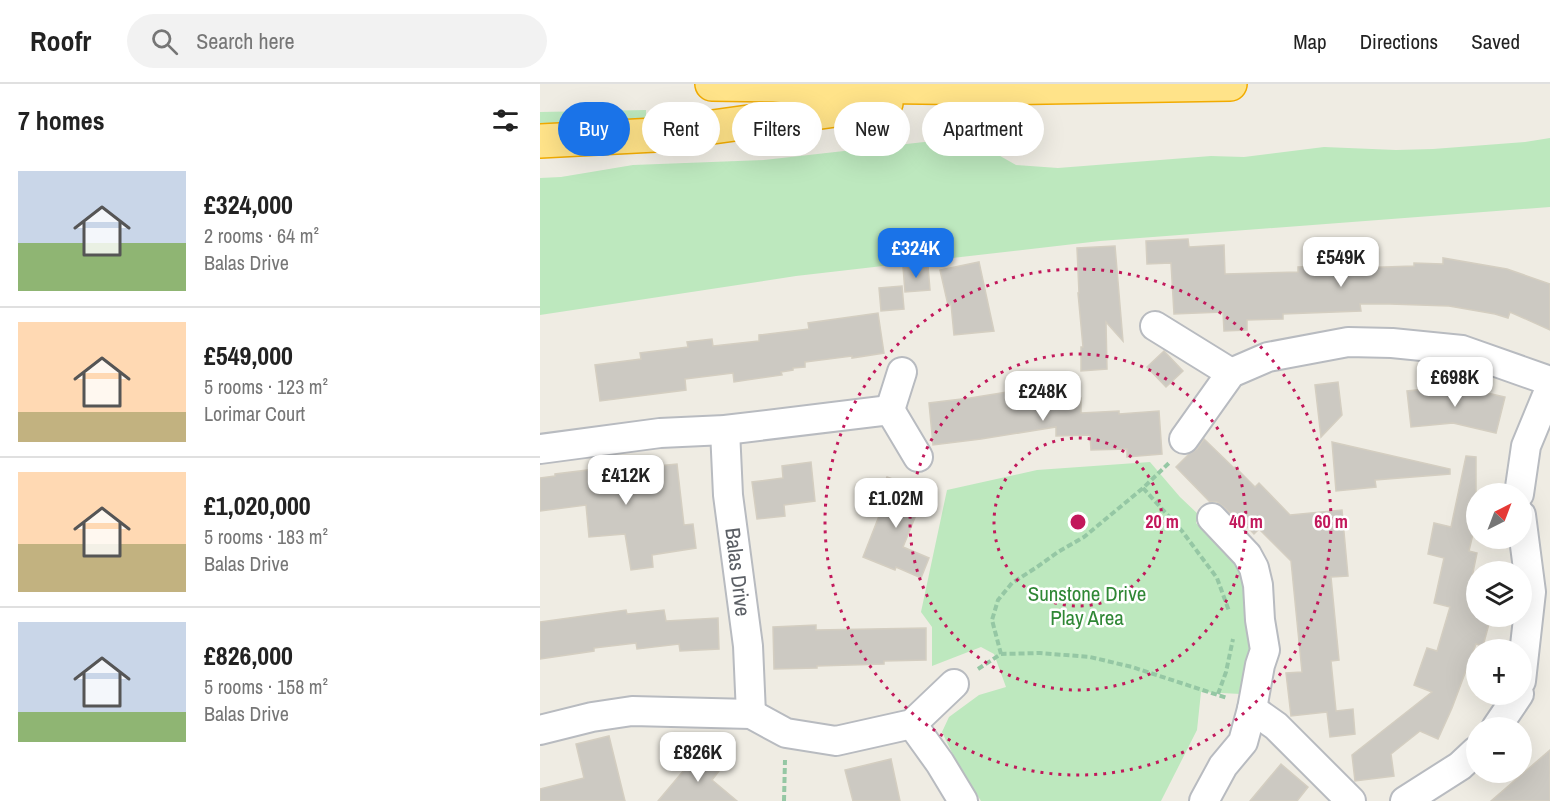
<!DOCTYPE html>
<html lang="en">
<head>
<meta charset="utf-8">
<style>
	:root { --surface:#fff; --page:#f2f2f2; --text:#222; --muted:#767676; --line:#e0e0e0; --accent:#1a73e8 }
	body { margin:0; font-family:"Archivo Narrow",sans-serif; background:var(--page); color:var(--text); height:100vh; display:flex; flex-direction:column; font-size:22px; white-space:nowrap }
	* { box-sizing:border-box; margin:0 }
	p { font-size:20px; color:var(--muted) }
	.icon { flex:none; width:33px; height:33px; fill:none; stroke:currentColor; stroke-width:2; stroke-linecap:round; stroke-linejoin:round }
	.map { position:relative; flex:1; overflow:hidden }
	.panel { display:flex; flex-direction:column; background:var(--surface); width:540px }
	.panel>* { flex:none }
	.guide { position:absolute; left:18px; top:18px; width:570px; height:54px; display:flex; gap:12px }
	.needle { width:39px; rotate:42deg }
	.controls { position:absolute; left:926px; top:399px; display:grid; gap:12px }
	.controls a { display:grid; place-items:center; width:66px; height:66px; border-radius:50%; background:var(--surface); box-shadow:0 6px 24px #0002; font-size:30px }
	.price { position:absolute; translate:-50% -51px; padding:0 14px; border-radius:12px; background:#fff; color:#222; font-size:20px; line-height:39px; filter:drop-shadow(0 2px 3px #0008) }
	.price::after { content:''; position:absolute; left:50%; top:36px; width:18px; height:14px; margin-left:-9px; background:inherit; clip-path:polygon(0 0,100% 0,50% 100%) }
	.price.selected { background:var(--accent); color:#fff }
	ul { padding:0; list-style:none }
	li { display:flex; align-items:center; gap:18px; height:150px; padding:0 18px }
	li+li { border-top:2px solid var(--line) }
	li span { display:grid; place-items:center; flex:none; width:168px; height:120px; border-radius:0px; color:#555 }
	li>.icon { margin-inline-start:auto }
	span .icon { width:72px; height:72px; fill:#fffc; stroke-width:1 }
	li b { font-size:26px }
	h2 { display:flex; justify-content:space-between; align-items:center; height:72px; padding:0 18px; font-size:26px }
	.tag { padding:0 21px; border-radius:27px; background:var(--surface); box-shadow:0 6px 24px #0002; font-size:21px; line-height:54px }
	.tag.selected { background:var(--accent); color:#fff }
	header { display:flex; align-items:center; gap:36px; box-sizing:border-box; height:84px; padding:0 30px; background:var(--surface); border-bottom:2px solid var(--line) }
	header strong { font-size:28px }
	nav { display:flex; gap:33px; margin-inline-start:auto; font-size:21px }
	.search { width:420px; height:54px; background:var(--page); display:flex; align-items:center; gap:15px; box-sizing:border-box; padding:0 21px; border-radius:33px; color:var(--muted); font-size:22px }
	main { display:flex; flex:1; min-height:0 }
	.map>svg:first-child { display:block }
</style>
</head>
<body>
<header>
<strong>Roofr</strong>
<div class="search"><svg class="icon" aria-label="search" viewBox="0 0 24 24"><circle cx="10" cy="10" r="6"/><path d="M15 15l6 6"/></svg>Search here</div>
<nav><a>Map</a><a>Directions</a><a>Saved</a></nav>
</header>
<main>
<section class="panel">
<h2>7 homes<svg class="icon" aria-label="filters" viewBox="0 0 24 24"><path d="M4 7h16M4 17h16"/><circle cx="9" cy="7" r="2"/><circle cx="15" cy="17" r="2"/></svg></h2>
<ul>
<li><span style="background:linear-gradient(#c9d6e8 60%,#8fb573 0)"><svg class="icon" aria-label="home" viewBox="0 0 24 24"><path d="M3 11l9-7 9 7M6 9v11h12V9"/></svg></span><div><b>£324,000</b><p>2 rooms · 64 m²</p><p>Balas Drive</p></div></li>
<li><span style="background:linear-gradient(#ffd9b3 75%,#c2b280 0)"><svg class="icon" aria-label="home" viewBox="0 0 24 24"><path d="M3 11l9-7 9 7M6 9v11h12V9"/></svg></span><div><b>£549,000</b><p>5 rooms · 123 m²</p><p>Lorimar Court</p></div></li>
<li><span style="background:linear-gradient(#ffd9b3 60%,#c2b280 0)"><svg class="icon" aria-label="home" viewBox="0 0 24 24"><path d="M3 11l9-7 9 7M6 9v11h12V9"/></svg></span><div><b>£1,020,000</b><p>5 rooms · 183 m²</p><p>Balas Drive</p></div></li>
<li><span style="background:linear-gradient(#c9d6e8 75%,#8fb573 0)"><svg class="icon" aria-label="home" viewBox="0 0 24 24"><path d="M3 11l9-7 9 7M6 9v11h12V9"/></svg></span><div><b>£826,000</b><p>5 rooms · 158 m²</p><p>Balas Drive</p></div></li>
</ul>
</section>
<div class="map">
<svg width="1010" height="717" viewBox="0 0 1010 717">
	<rect width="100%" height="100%" fill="#efece3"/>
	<!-- green -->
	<g fill="#bde8be">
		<polygon points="106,26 106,38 0,44 0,28"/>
		<polygon points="1010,54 1010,123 560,157 256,192 0,231 0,94 21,93 93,81 224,76 411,55 446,64 476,81 518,84 671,72 704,73 784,63 856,66 893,65 985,58"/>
		<polygon points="610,378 640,413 659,431 656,439 668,451 687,463 702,484 718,575 701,610 661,608 657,646 621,717 441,717 415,675 402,648 409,633 439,611 466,603 454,570 441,563 392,582 392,543 381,528 407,406 497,386"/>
	</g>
	<!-- building -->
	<g fill="#ccc9c2" stroke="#d4cec1" stroke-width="1.5">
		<polygon points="648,155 649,163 684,161 685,190 758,188 758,183 785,182 785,185 874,182 874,179 903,180 903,174 967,185 1010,200 1010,246 970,228 968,234 955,230 909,222 850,220 820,220 821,227 743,230 743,235 707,236 707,246 684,247 683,228 634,230 631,179 607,180 606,157"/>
		<polygon points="575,162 583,257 566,238 567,285 541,287 541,263 543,263 538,209 539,209 537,164"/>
		<polygon points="439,178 454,247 414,251 411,220 408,221 400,186"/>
		<polygon points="388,182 390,206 365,208 363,183"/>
		<polygon points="362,202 364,225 341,227 339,204"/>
		<polygon points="338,229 344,269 312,274 312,272 265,278 265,283 253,284 253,286 241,288 242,291 220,294 194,298 193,289 145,295 146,306 60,317 55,281 101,275 100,269 148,263 147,258 172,255 173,262 219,257 219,251 269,245 268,239"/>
		<polygon points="624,267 643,287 626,303 607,283"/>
		<polygon points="798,298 802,331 781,353 775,301"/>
		<polygon points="917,302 965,313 956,349 913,339 871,343 867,307"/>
		<polygon points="498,303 500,315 541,314 541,329 579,327 579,330 619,327 622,370 587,373 587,365 551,366 550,351 516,352 516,343 441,355 393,361 389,319 430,314"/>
		<polygon points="664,355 694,384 695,383 715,403 719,399 750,431 802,426 808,492 791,493 799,576 791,577 796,627 813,625 815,650 790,653 787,628 751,632 746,589 762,588 751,477 719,445 714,450 693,428 691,430 684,423 677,418 670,418 636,383 649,370 657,365"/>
		<polygon points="792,358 910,385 910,390 835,396 836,403 796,407"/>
		<polygon points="93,372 95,384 137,380 144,441 153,440 156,464 112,471 113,483 91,486 85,450 49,453 46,421 0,427 0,394 15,392 15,390 72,383 71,375"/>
		<polygon points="926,372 936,373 936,437 929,467 937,469 932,493 936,494 936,532 950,536 943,562 936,560 912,624 898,655 880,647 851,670 854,692 815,697 812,671 892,608 874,601 887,564 897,567 910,523 894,519 904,474 888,470 894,439 911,443"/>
		<polygon points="271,378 275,417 244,421 245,432 217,435 212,398 243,394 242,382"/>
		<polygon points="347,393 380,405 375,419 380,421 363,463 389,474 381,494 356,483 355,486 323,473 341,427 335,424"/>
		<polygon points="86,526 87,530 124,526 126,537 178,534 179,565 140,567 139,560 97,565 96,559 54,564 54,567 0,575 0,538"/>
		<polygon points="276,541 276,546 386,544 386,576 344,577 344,580 277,582 277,584 234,585 233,543"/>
		<polygon points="69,652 85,717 0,717 0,705 44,694 36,660"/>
		<polygon points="161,666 182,683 172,696 197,717 118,717"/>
		<polygon points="1010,666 1010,717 951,717"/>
		<polygon points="351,675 360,717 313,717 305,686"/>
		<polygon points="741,680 768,703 757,717 710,717"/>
	</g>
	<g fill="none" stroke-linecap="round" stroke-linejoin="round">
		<!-- minor casing -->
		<g stroke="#b8bbc0" stroke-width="32">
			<g id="minor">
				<polyline points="615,242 691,289"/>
				<polyline points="350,326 362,288"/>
				<polyline points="185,346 188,411 208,562 211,630"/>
				<polyline points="644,355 691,289 728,273 808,258 852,259 922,266 1010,297"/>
				<polyline points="0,365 120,349 185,346 350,326 378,373"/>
				<polyline points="979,410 986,362 1010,304"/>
				<polyline points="981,431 991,508 981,597"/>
				<polyline points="712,625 736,642 811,717"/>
				<polyline points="372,640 400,679 423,717"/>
				<polyline points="956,644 979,610"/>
				<polyline points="0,646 52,633 92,627 211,630 246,649 296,657 372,640 414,600"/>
				<polyline points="664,717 683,682 703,658 712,625 720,581 725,566 720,536 718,501 714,484 707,471 672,434"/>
				<polyline points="865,717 920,682 936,667"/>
			</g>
		</g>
		<!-- highway casing -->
		<g stroke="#f1ab00" stroke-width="36">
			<g id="highway">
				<polyline points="172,0 452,4 690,0"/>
				<polyline points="0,57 115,51 346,19"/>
			</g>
		</g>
		<!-- path -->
		<g stroke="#95c7a4" stroke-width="4" stroke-dasharray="6 3" stroke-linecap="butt">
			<polyline points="603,404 642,447 677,494 689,527"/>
			<polyline points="461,570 452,536 458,516 472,499 497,483 518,468 544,453 603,404 630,378"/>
			<polyline points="438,585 461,570 500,569 550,573 592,583 687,614"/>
			<polyline points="678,610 686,588 693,555"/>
			<polyline points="244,717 245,676"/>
		</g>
		<!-- minor -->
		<use href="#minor" stroke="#fff" stroke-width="28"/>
		<!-- highway -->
		<use href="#highway" stroke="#ffe389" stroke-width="33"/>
	</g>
	<!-- distance rings -->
	<g fill="none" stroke="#c2185b" stroke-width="3" stroke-dasharray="3 6">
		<circle cx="538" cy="438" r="84"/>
		<circle cx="538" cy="438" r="168"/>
		<circle cx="538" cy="438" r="253"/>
	</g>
	<g text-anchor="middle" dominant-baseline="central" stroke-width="5" stroke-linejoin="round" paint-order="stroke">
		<!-- street labels -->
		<g font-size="21" fill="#5b5f65" stroke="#fff">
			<text transform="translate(198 488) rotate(83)">Balas Drive</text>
		</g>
		<!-- park labels -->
		<g font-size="21" fill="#2f8735" stroke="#fff">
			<text x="547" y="509">Sunstone Drive<tspan x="547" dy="24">Play Area</tspan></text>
		</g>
	</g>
	<circle cx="538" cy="438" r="9" fill="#c2185b" stroke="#fff" stroke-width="3"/>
	<g font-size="18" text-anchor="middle" font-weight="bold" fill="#c2185b" stroke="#fff" stroke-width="5" stroke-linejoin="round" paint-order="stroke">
		<text x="622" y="444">20 m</text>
		<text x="706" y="444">40 m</text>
		<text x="791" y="444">60 m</text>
	</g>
</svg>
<div class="controls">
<a><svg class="needle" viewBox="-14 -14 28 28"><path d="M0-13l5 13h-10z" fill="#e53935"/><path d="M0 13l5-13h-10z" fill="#767676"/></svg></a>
<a><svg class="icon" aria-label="layers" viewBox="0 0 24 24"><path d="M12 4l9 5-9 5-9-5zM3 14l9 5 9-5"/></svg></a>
<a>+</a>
<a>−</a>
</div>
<b class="price selected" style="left:376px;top:195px">£324K</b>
<b class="price" style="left:801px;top:204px">£549K</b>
<b class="price" style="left:915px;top:324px">£698K</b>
<b class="price" style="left:503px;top:338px">£248K</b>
<b class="price" style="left:86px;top:422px">£412K</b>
<b class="price" style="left:356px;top:445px">£1.02M</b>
<b class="price" style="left:158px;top:699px">£826K</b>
<div class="guide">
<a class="tag selected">Buy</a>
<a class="tag">Rent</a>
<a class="tag">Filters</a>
<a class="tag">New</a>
<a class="tag">Apartment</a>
</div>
</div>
</main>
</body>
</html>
